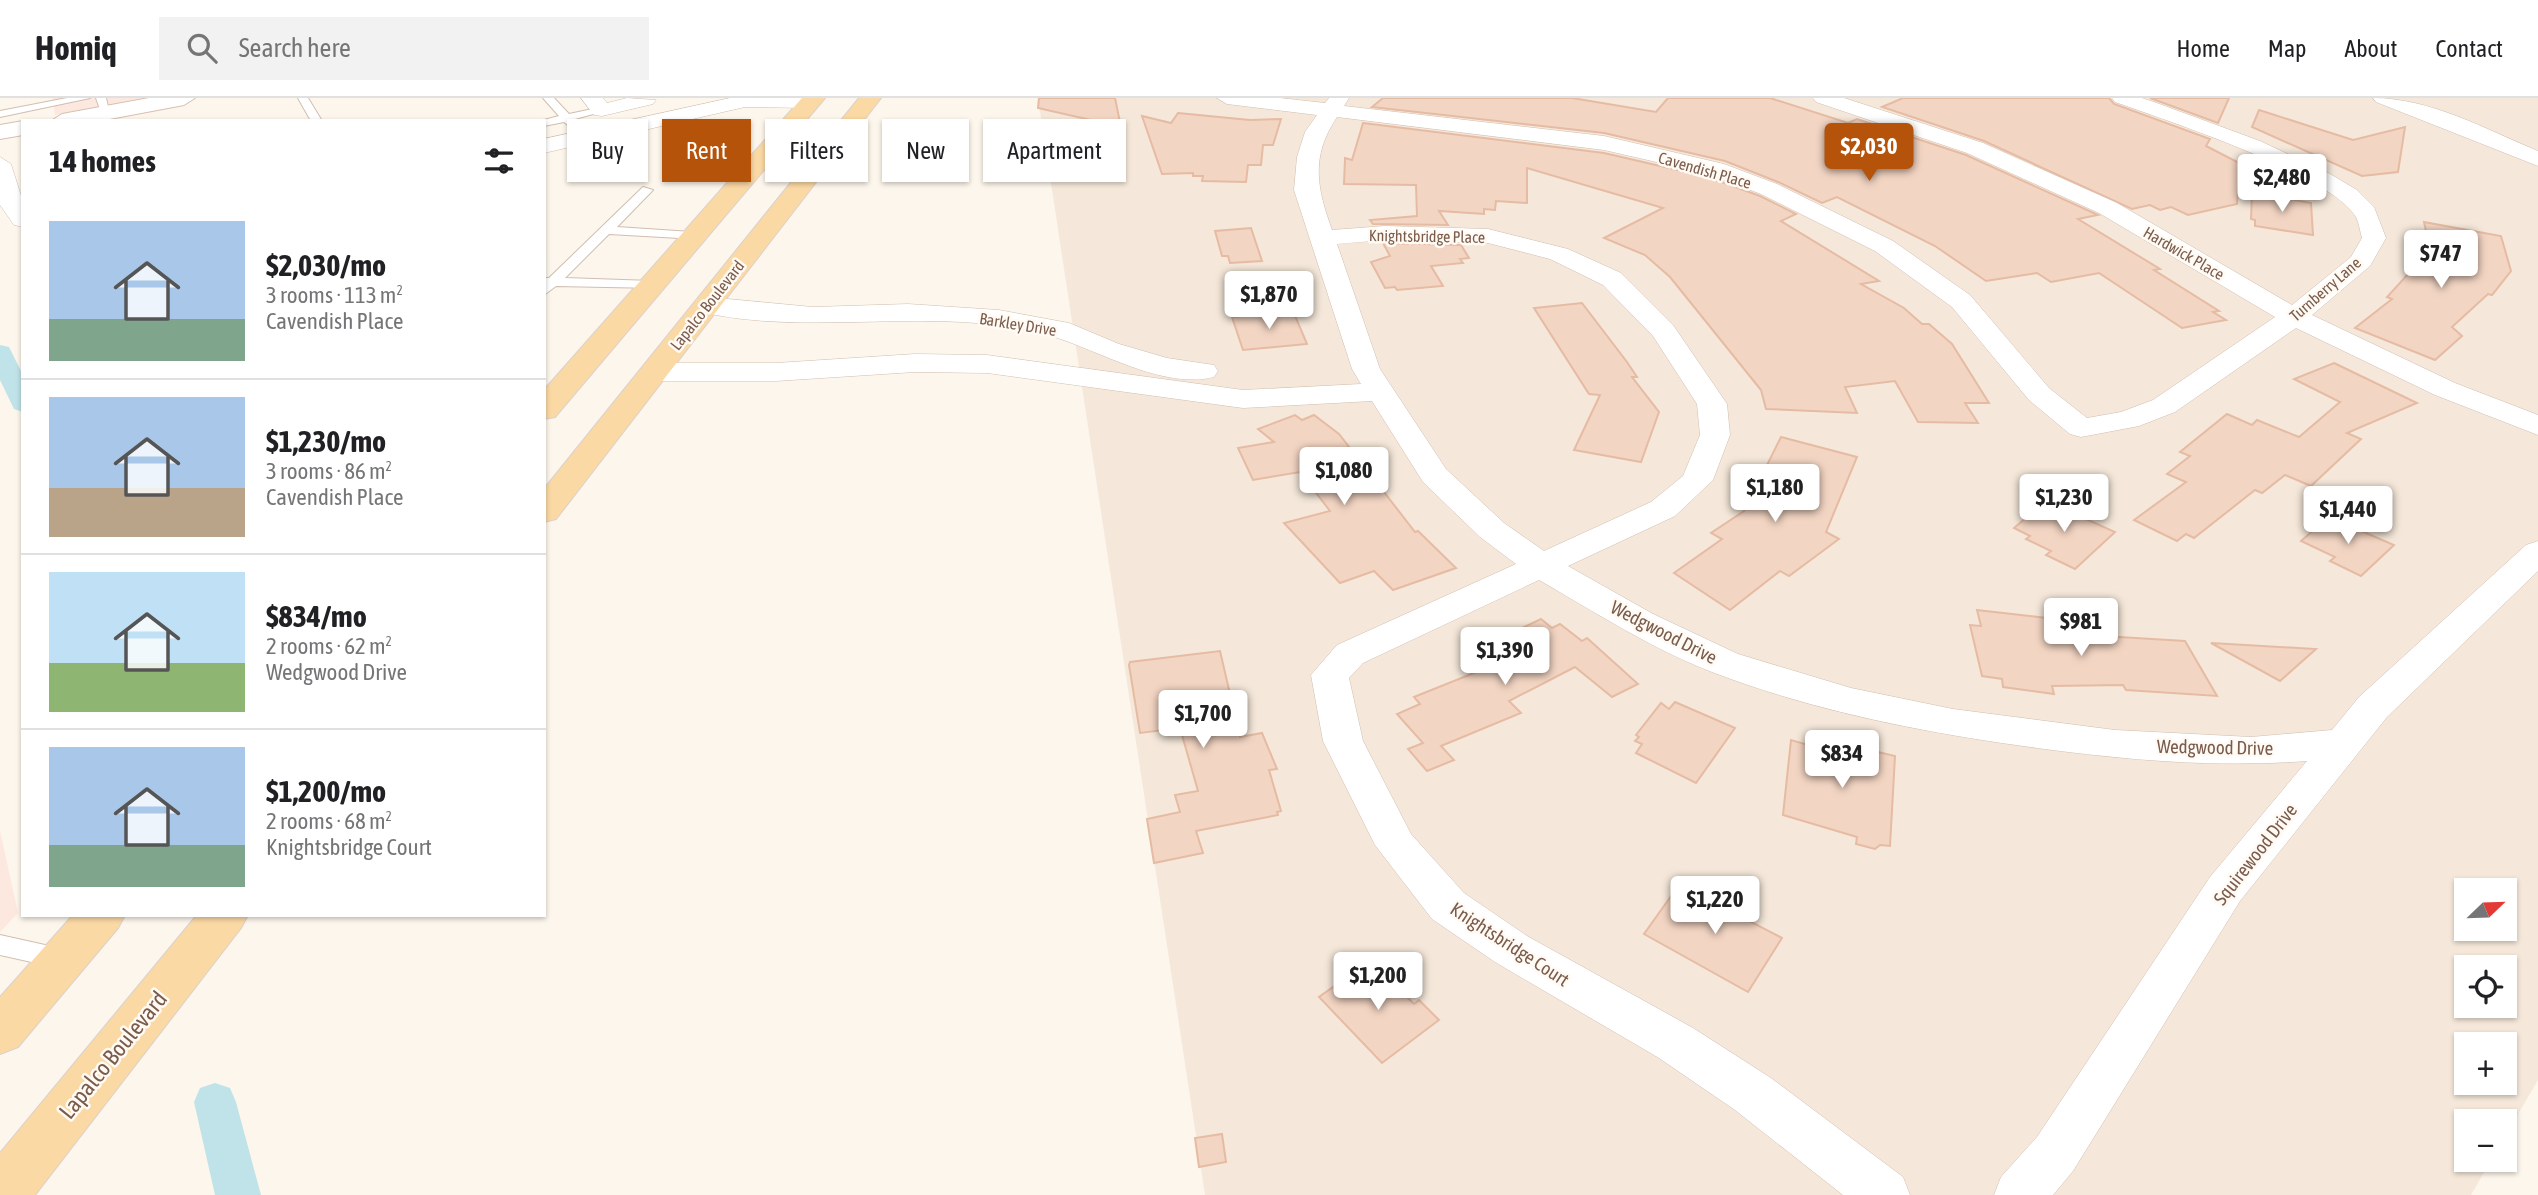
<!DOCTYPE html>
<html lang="en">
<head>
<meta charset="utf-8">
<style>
	:root { --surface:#fff; --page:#f2f2f2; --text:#202124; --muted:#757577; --line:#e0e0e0; --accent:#b45309 }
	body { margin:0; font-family:"Asap Condensed",sans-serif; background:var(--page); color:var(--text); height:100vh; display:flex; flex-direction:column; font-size:26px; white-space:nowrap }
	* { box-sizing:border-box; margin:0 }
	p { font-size:23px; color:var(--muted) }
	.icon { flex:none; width:38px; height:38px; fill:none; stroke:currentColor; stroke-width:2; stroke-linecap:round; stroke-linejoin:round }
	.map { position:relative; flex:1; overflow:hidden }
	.side { position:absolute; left:21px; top:21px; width:525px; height:798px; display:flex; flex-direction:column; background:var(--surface); border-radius:0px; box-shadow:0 2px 5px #0004 }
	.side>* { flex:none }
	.guide { position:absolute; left:567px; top:21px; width:665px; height:63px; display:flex; gap:14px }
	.needle { width:46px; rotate:67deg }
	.buttons { position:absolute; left:2454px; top:780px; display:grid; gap:14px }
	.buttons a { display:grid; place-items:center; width:63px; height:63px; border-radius:0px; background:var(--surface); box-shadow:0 2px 5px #0004; font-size:35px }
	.price { position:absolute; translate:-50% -60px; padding:0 16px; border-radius:7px; background:#fff; color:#222; font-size:23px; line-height:46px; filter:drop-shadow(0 2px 4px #0008) }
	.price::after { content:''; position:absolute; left:50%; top:42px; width:21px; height:16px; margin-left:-10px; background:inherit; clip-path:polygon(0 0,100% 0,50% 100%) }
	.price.on { background:var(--accent); color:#fff }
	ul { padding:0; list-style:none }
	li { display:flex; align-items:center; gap:21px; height:175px; padding:0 28px }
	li+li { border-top:2px solid var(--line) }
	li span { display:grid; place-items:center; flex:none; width:196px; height:140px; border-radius:0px; color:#555 }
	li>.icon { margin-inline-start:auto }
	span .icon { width:84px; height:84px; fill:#fffc; stroke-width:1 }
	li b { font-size:30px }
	h2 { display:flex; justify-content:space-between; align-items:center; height:84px; padding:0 28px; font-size:30px }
	.pill { padding:0 24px; border-radius:0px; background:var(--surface); box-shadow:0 2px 5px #0004; font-size:24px; line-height:63px }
	.pill.on { background:var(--accent); color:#fff }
	header { display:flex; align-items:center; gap:42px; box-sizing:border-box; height:98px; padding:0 35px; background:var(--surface); border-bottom:2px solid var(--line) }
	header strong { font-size:33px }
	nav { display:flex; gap:38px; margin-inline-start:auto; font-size:24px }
	.search { width:490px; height:63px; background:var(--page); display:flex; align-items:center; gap:18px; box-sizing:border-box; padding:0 24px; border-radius:0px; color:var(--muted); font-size:26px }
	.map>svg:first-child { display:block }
</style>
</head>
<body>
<header>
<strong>Homiq</strong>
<div class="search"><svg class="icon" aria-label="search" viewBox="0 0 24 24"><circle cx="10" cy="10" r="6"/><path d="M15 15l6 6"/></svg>Search here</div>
<nav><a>Home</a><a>Map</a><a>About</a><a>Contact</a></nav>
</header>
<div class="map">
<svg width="2538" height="1097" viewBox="0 0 2538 1097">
	<rect width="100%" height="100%" fill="#fdf6ec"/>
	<!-- residential -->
	<path fill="#f5e8da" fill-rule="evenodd" d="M1038,0H2538V982L2504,1040V1024H2466V1062H2491L2471,1097H1205ZM2466,793H2504V831H2466ZM2466,870H2504V908H2466ZM2466,947H2504V985H2466Z"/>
	<!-- commercial -->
	<g fill="#fde8e0">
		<polygon points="52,0 143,0 55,17"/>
		<polygon points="0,733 18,815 0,834"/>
	</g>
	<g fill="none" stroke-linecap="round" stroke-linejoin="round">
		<!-- canal -->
		<g fill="#bfe3e8" fill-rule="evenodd">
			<polygon points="0,247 9,249 23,277 23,314 14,311 0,282"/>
			<polygon points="215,985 230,990 236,1004 261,1097 215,1097 194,1004 200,990"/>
		</g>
	</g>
	<!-- building -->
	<g fill="#f3d5c3" stroke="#e6bba3" stroke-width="2">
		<polygon points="1039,0 1115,0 1121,29 1038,10"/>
		<polygon points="1383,0 1572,0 1656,14 1668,0 1770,0 1848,25 1857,21 1966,57 2098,117 2078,121 2160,171 2154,172 2219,213 2213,214 2226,222 2182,230 2099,175 2051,184 2037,175 1986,183 1935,148 1837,99 1822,105 1778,84 1725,63 1604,35 1372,9"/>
		<polygon points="1903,0 2109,0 2114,6 2210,41 2206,48 2282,87 2238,92 2237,106 2188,117 2171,109 2160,112 2150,107 2132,111 1984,43 1882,9"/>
		<polygon points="2150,0 2229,0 2218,25"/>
		<polygon points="2259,12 2353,42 2405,29 2398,74 2362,78 2252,29"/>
		<polygon points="1178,15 1250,22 1281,21 1273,47 1263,47 1261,67 1248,67 1246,84 1202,83 1203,78 1193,78 1193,75 1162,76 1142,18 1171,25"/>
		<polygon points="1363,25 1604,55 1708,79 1760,98 1796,116 1781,123 1879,183 1861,186 1904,210 1922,226 1929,226 1952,246 1989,305 1965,305 1978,325 1918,324 1895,283 1845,289 1857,315 1766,311 1761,292 1670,179 1645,157 1604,140 1663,110 1527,70 1527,105 1496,103 1495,112 1484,111 1484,116 1439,113 1448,127 1373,126 1370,122 1417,118 1416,87 1344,86 1345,60 1352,62"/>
		<polygon points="2252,94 2311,105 2313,137 2255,128 2255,122 2251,121"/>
		<polygon points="2424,124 2501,138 2511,173 2492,197 2488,196 2452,229 2462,238 2435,262 2355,230 2392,201 2387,199 2430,152"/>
		<polygon points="1251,130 1262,163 1230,165 1228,158 1222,158 1215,133"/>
		<polygon points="1383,145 1461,147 1469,160 1460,161 1463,165 1431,168 1443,188 1397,192 1395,189 1385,190 1371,164 1390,158"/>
		<polygon points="1582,205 1627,264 1637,279 1632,279 1659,314 1641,364 1574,352 1600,297 1589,296 1534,210"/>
		<polygon points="1293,213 1307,246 1243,252 1232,219"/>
		<polygon points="2334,265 2417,305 2347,335 2361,341 2311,388 2285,377 2262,395 2255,392 2194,440 2186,436 2177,443 2134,422 2186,384 2167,376 2190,358 2180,354 2227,316 2252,327 2257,322 2299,339 2340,304 2294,281"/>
		<polygon points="1295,317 1302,322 1314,317 1339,336 1415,434 1418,433 1456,470 1393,492 1374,473 1340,485 1284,425 1330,413 1300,374 1253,382 1238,350 1274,344 1258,331"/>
		<polygon points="1781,339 1857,359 1826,434 1839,441 1789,478 1780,473 1730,512 1674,475 1722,441 1711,435 1744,413"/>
		<polygon points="2046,403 2115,434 2075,471 2046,457 2051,453 2026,441 2030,438 2014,430"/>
		<polygon points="2329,419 2394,447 2361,478 2330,463 2335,459 2301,443"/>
		<polygon points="1977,512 2064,522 2069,536 2185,543 2217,598 2126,592 2123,587 2052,588 2054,596 2003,589 2002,581 1982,578 1970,527 1981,528"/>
		<polygon points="1541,521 1552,530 1560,526 1582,543 1587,540 1638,586 1612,599 1575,569 1509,603 1521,615 1441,648 1454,662 1427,673 1408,651 1423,645 1397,616 1420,606 1414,599 1499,565 1482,549"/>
		<polygon points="2211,545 2316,551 2280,583"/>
		<polygon points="1220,553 1240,639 1262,635 1277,671 1269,672 1281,713 1277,714 1278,717 1196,733 1203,755 1154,765 1147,721 1180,714 1175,697 1198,693 1180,630 1140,635 1129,567 1130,564"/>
		<polygon points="1675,604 1735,630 1696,685 1636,655 1642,646 1635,643 1639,639 1636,637 1661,605 1669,611"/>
		<polygon points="1819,640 1895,658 1890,748 1880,747 1875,751 1856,746 1857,739 1783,717 1791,642 1818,650"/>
		<polygon points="1679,787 1718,807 1724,797 1758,814 1751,824 1782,840 1748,894 1644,836"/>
		<polygon points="1370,863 1414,906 1419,902 1439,922 1382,965 1319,899"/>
		<polygon points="1222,1036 1226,1064 1199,1069 1195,1040"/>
	</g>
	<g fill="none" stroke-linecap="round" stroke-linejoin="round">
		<!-- lane casing -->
		<g stroke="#d1beb0" stroke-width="2">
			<g id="lane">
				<polygon points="67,0 90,0 0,19 0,13"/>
				<polygon points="96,0 106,0 110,17 102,17"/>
				<polygon points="298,0 308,0 322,23 311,23"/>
				<polygon points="543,0 554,0 569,16 602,9 608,12 575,21 591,39 585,42 564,24 544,28 544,23 540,23 559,18"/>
				<polygon points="643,89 653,92 617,129 692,134 697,135 697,141 609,136 565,180 652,183 659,187 657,190 556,188 544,197 544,180 549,180"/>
				<polygon points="0,837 63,851 71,854 75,861 71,868 63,871 0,857"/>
			</g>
		</g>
		<!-- street casing -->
		<g stroke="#d1beb0" stroke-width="1">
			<g id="street">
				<polygon points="581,0 603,0 607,5 627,0 656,2 653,6 602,18 594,17"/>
				<polygon points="730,0 818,0 821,4 810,10 745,9 544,55 544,41"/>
				<path d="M1217,0H1280L1325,5L1329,0H1349L1344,8L1604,38L1724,66L1777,86L1893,143L1970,197L2049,290L2087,320L2121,314L2153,302L2275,219L2099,115L1967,55L1816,4L1813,0H1844L1983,45L2117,105L2292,207L2351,159L2362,140C2360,133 2359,125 2356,119C2331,76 2165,22 2115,4L2112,0H2142L2154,4L2260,43L2330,76L2357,92L2374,109L2386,140L2370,168L2312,217L2455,285L2538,317V337L2435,297L2296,230L2175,314L2139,328L2081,339L2070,336L2029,302L1952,209L1875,153L1761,96L1709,76L1604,52L1337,19C1310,59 1317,90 1332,132L1385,128L1488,131L1568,151L1621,175L1673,227L1727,306L1730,337L1713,382L1675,418L1568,468L1653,516L1738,556L1851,590L1953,611L2115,632L2251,639L2332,632L2359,599L2526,447L2538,443V473L2387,619L2240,803L2073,1073L2053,1097H1994L2001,1079L2037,1039L2210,779L2307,663C2217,670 2127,662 2037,650C1927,635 1816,614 1712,574C1652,551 1595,514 1539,482L1363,565L1349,580L1363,643L1411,736L1464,795L1527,838L1693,930L1771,980L1903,1079L1910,1097H1843L1735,1012L1659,960L1495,864L1432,821L1375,747L1323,643L1311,577L1337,547L1516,466L1480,439L1423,384L1372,303L1243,310L987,275L915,274L776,283H655L645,280L641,274L645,268L655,265H776L915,256L987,257L1243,292L1361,286L1352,271L1294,92L1297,59L1305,34L1317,17L1227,6ZM1385,142L1488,145L1550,161L1603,187L1653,238L1697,306L1700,337L1683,378L1651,404L1544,453L1504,425L1446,371L1380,271L1337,146Z"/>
				<path d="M2373,0C2430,0 2485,31 2538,53V68L2376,4Z"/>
				<polygon points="0,59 11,66 23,104 23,129 14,127 0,107"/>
				<path d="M707,199L813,209L908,206L999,212L1069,225L1119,246L1167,260L1214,267L1218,273L1214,279C1163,292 1099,252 1051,238C938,205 811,241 697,213L694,207L697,201Z"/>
			</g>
		</g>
		<!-- secondary casing -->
		<g stroke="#d6c0b0" stroke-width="2">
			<g id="secondary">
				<polygon points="149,0 195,0 184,7 99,23 51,23 62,16"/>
				<polygon points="23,23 23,37 0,41 0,27"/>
			</g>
		</g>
		<!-- primary casing -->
		<g stroke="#dad1cd" stroke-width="2">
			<g id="primary">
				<polygon points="802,0 825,0 555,319 544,321 544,292"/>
				<polygon points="859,0 881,0 556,421 544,424 544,391"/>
				<polygon points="73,817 125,817 118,830 18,949 0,956 0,899"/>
				<polygon points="197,817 248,817 241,830 35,1097 0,1097 0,1055"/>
			</g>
		</g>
		<!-- lane -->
		<use href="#lane" fill="#fff" fill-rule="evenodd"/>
		<!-- street -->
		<use href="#street" fill="#fff" fill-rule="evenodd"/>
		<!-- secondary -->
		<use href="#secondary" fill="#fff" fill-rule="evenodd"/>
		<!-- primary -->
		<use href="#primary" fill="#fbd9a5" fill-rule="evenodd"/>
	</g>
	<g text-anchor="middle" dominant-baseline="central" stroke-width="5" stroke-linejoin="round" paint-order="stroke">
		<!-- far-street labels -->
		<g font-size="16" fill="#7a5c4d" stroke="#fffaf3">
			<text transform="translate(1705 72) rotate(16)">Cavendish Place</text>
			<text transform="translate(1427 138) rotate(1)">Knightsbridge Place</text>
			<text transform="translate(2184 155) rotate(30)">Hardwick Place</text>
			<text transform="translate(2325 191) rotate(-41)">Turnberry Lane</text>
			<text transform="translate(707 207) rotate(-52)">Lapalco Boulevard</text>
			<text transform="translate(1018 226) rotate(9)">Barkley Drive</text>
		</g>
		<!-- street labels -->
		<g font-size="19" fill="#7a5c4d" stroke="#fffaf3">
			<text transform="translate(1664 534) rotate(27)">Wedgwood Drive</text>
			<text transform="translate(2215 649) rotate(1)">Wedgwood Drive</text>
			<text transform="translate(2255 756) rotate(-52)">Squirewood Drive</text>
			<text transform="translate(1510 846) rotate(33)">Knightsbridge Court</text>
		</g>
		<!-- near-street labels -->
		<g font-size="23" fill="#7a5c4d" stroke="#fffaf3">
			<text transform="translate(113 957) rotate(-51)">Lapalco Boulevard</text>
		</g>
	</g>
</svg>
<div class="buttons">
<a><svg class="needle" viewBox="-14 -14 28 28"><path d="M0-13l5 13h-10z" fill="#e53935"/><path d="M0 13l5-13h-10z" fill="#757577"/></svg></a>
<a><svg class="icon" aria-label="locate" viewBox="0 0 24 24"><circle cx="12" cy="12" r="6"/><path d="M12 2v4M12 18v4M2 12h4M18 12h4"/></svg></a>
<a>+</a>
<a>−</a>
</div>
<b class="price on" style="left:1869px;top:85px">$2,030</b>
<b class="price" style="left:2282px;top:116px">$2,480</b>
<b class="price" style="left:2441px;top:192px">$747</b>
<b class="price" style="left:1269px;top:233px">$1,870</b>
<b class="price" style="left:1344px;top:409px">$1,080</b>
<b class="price" style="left:1775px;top:426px">$1,180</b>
<b class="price" style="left:2064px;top:436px">$1,230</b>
<b class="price" style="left:2348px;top:448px">$1,440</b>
<b class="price" style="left:2081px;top:560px">$981</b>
<b class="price" style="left:1505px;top:589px">$1,390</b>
<b class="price" style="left:1203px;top:652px">$1,700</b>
<b class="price" style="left:1842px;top:692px">$834</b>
<b class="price" style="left:1715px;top:838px">$1,220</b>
<b class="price" style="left:1378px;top:914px">$1,200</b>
<div class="guide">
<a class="pill">Buy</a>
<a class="pill on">Rent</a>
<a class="pill">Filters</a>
<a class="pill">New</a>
<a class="pill">Apartment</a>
</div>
<section class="side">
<h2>14 homes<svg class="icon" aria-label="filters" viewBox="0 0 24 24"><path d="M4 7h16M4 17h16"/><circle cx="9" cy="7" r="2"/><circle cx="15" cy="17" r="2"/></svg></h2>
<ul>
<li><span style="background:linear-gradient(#a9c7e8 70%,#7fa58c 0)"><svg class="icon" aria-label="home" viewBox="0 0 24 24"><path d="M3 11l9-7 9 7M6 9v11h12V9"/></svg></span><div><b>$2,030/mo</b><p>3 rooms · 113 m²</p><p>Cavendish Place</p></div></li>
<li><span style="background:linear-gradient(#a9c7e8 65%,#b9a48a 0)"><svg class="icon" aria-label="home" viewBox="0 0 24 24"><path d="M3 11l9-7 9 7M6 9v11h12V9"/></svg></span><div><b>$1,230/mo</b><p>3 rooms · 86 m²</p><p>Cavendish Place</p></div></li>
<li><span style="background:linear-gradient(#bfe0f5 65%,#8fb573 0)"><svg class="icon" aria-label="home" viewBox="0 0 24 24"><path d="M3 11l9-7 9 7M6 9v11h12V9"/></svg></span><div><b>$834/mo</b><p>2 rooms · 62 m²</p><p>Wedgwood Drive</p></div></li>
<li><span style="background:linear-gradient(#a9c7e8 70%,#7fa58c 0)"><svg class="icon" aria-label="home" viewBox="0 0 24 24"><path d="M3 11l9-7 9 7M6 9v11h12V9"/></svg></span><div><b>$1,200/mo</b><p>2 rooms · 68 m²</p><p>Knightsbridge Court</p></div></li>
</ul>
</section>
</div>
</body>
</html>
